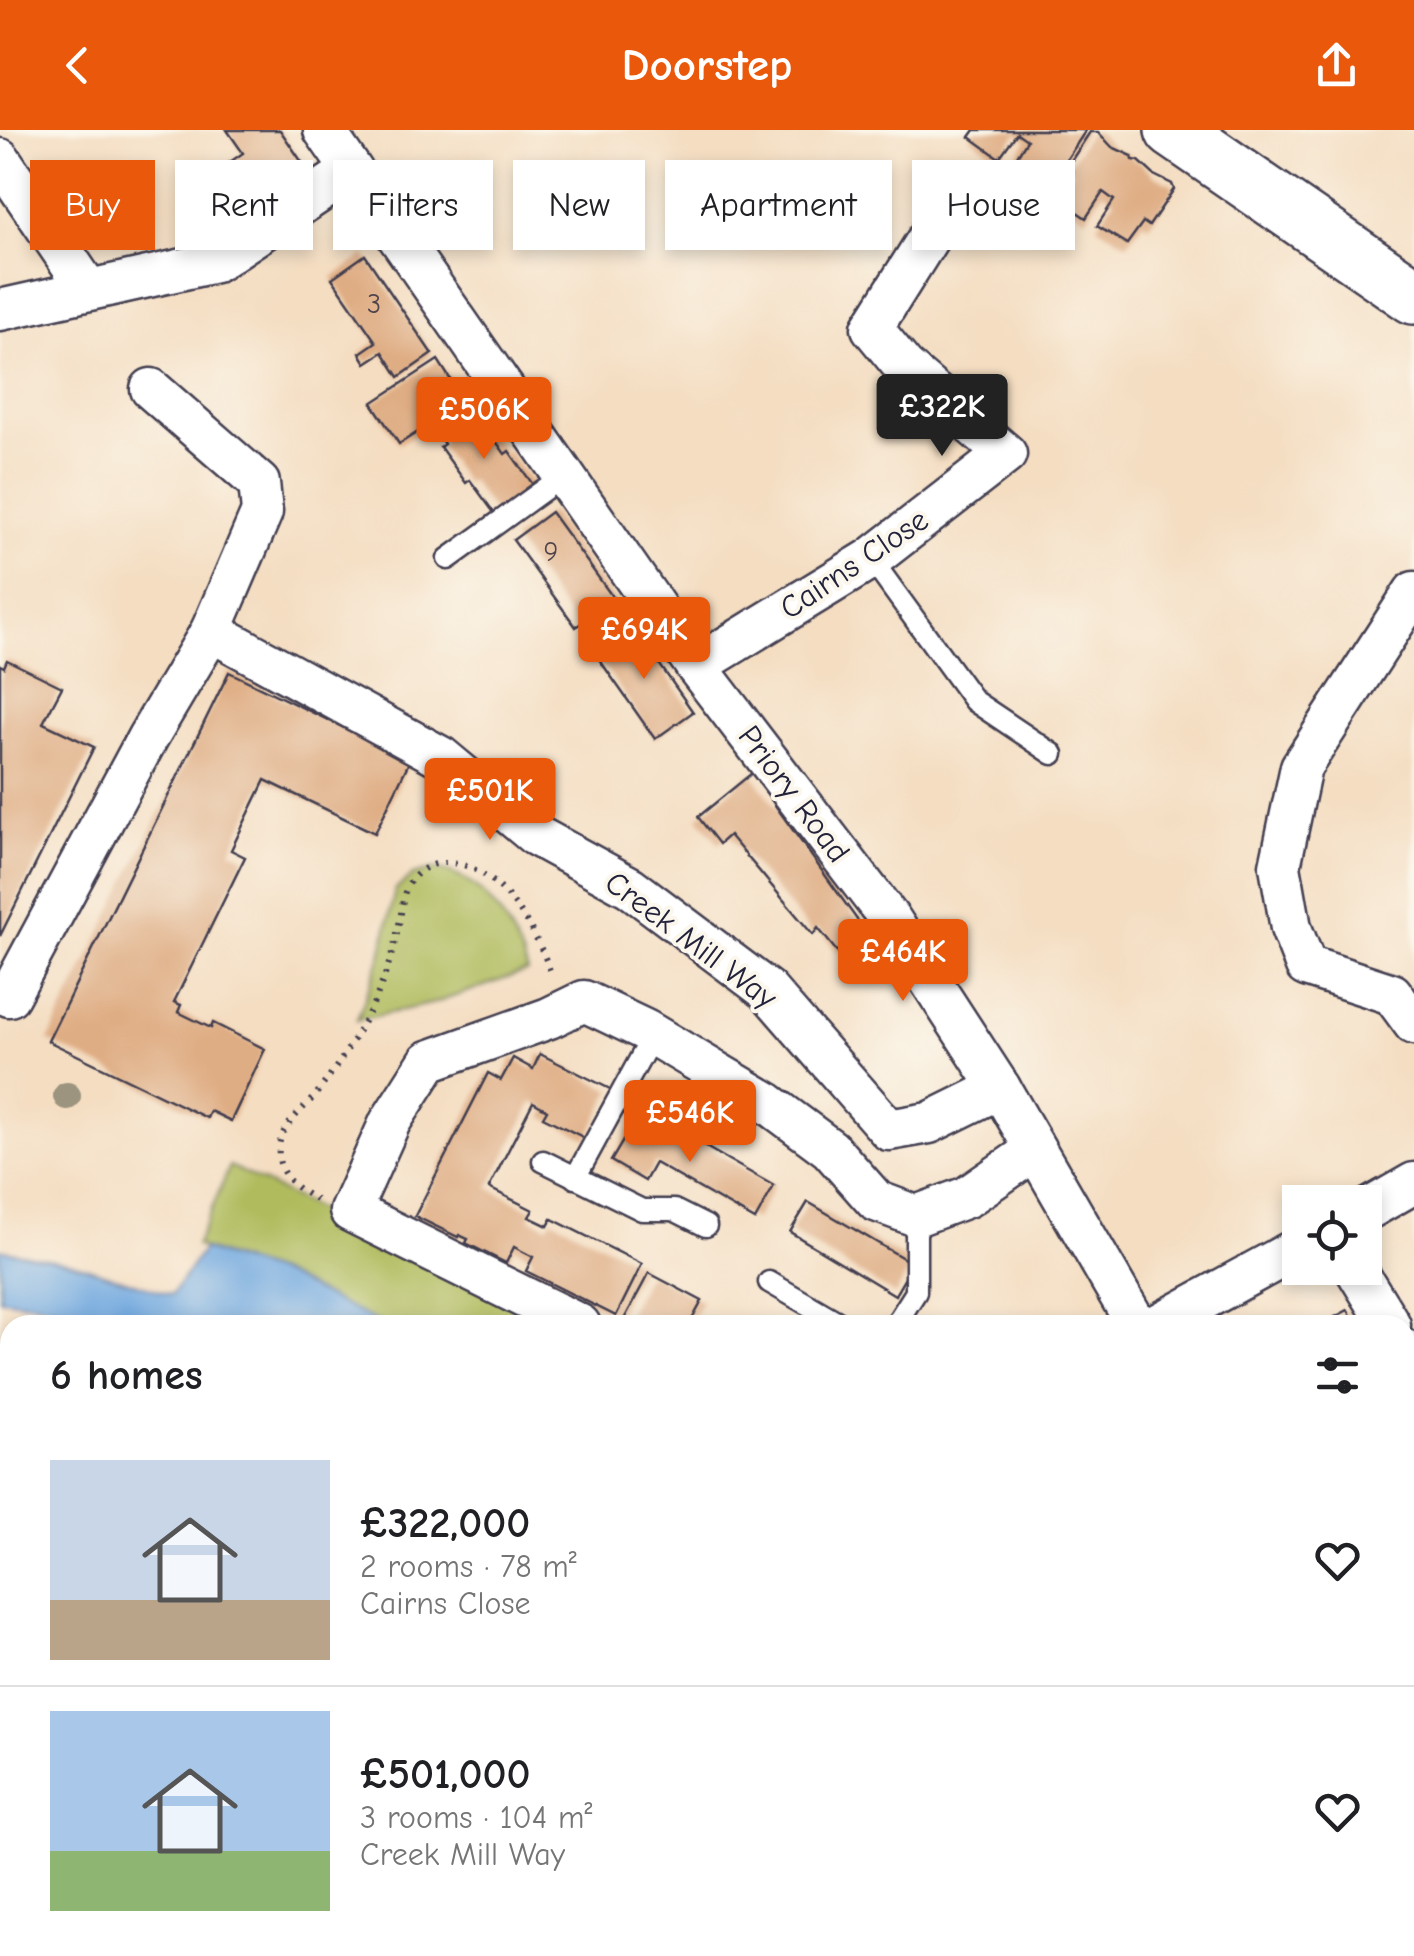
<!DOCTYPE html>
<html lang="en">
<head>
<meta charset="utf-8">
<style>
	:root { --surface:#fff; --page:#f2f2f2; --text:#202124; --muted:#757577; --line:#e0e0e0; --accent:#ea580c }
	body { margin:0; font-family:"Comic Neue",sans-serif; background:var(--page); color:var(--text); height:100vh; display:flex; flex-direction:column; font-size:38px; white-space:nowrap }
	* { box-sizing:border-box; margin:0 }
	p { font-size:32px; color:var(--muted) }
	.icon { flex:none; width:55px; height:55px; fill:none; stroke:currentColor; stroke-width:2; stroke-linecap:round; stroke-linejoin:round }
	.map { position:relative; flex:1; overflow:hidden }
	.drawer { position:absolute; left:0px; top:1185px; width:1415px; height:642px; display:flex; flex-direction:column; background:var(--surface); border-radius:30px 30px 0 0; box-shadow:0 5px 15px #0003 }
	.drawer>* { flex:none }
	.top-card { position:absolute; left:30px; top:30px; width:1355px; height:90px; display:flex; gap:20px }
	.fabs { position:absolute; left:1282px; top:1055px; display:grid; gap:20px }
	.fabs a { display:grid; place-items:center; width:100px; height:100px; border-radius:0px; background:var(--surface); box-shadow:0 5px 15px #0003; font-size:50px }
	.price { position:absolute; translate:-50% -85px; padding:0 22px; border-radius:10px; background:var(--accent); color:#fff; font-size:32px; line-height:65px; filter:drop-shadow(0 2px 5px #0008) }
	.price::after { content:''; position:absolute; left:50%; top:60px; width:30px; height:22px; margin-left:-15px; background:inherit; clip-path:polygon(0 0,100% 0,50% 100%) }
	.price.selected { background:#222; color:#fff }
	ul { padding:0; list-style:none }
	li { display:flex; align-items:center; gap:30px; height:250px; padding:0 50px }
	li+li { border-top:2px solid var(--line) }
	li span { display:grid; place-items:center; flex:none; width:280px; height:200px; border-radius:0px; color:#555 }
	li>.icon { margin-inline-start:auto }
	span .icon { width:120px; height:120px; fill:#fffc; stroke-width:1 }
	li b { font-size:42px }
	h2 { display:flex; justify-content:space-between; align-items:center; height:120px; padding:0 50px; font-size:42px }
	.pill { padding:0 35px; border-radius:0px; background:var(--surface); box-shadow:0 5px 15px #0003; font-size:35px; line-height:90px }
	.pill.selected { background:var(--accent); color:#fff }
	header { display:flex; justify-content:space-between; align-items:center; height:130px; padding:0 50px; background:var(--accent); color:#fff; font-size:45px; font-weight:700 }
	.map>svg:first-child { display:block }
</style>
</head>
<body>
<header><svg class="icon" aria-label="back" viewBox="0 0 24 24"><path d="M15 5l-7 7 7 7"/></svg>Doorstep<svg class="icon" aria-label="share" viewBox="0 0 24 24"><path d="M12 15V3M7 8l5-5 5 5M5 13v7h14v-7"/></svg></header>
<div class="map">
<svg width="1414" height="1826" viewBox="0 0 1414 1826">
	<rect width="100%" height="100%" fill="#fbf7ec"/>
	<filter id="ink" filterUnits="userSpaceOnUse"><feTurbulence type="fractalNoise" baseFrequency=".01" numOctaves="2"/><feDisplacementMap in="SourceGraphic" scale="20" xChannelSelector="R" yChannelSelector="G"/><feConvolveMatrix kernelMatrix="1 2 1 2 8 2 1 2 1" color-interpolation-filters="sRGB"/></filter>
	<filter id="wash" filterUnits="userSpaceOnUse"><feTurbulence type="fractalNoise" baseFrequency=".0048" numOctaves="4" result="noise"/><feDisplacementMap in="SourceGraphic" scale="40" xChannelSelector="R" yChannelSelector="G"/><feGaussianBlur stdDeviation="2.25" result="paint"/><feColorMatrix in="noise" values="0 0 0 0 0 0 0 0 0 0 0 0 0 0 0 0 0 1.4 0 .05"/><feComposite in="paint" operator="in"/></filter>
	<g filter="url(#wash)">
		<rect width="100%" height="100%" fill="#f4ddc1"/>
		<!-- green -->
		<g fill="#b0bb5d" stroke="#696e4c" stroke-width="2.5">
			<path d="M435,739C484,746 513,798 528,841L435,873L357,890L381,826L395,760L413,745Z"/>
			<polygon points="230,1036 552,1195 384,1195 283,1145 196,1116"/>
			<polygon points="0,1245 10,1252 10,1818 745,1818 755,1826 13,1826 0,1808"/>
			<polygon points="1405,1714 1414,1720 1414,1826 1361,1826 1355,1818 1405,1818"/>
			<polygon points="888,1818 1282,1818 1287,1826 900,1826"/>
		</g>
		<!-- water -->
		<polygon fill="#71a8df" stroke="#4a658d" stroke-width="2.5" points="0,1119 73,1133 172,1165 203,1119 283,1145 384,1195 126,1195 51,1176 0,1169"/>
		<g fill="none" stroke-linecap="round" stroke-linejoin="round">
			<!-- stream -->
			<g stroke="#71a8df" stroke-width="11">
				<polyline points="0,1695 10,1700"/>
				<polyline points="170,1818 172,1826"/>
			</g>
		</g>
		<g id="blocks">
			<!-- building -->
			<g fill="#dfad84">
				<polygon points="227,0 280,0 312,47 277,72 265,55 252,64 230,32 243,23"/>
				<polygon points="975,0 1086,0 1063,35 1056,31 1039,55 1011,36 1027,10 1017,3 999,28 970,7"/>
				<polygon points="1090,2 1098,2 1112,17 1132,26 1133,30 1139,31 1154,45 1172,54 1174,59 1149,96 1143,92 1127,114 1097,96 1114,70 1103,62 1086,88 1071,78 1067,84 1053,75 1073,41 1067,37"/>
				<polygon points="365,125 432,224 399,247 383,222 366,233 360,223 376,212 332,148"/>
				<polygon points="438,230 465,272 399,314 372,273"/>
				<polygon points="467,282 472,290 478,286 505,324 509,321 534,356 495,384 470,350 466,353 440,317 444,314 437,303"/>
				<polygon points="551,382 614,469 576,497 513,410"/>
				<polygon points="632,495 693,582 655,609 594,522"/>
				<polygon points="7,530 62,557 43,593 94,617 0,806 0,535 4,537"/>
				<polygon points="229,542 410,630 375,703 265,650 231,720 245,727 174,872 181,875 178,882 211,898 213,893 265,919 231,991 210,981 207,988 48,911"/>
				<polygon points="752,643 873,812 853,830 843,818 838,823 818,798 813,805 729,705 719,714 698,687"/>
				<polygon points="540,924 612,960 587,1009 543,987 547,980 533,972 489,1058 533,1080 529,1087 548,1096 552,1089 642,1134 616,1186 526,1141 533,1127 514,1117 506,1133 466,1113 468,1109 459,1105 458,1107 415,1086 488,943 501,950 513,928 533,939"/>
				<polygon points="641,980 774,1056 755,1090 655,1033 645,1051 611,1031"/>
				<polygon points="808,1072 913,1134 895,1165 790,1102"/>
				<polygon points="649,1143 702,1171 689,1195 621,1195"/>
				<polygon points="1348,1180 1356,1195 1320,1195"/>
				<polygon points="1405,1587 1414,1593 1414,1667 1405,1661"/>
			</g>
		</g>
	</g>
	<g filter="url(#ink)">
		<use href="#blocks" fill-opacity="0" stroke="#423e4f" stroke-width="2.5"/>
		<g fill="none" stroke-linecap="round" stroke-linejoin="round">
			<!-- service casing -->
			<g stroke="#423e4f" stroke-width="25">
				<g id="service">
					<polyline points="448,429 563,346"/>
					<polyline points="871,429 974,571 1053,624"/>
					<polyline points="543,1031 642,1080 674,1080 706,1096"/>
					<polyline points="575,1048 653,905"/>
					<polyline points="769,1152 843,1195"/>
					<polyline points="895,1195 916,1162 916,1086"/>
				</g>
			</g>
			<!-- minor casing -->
			<g stroke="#423e4f" stroke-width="45">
				<g id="minor">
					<polyline points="324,0 696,536 892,792 1000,958 1137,1195"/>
					<polyline points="0,29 88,159"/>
					<polyline points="0,180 215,132 351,41"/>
					<polyline points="151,259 259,353 262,382 211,501 441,627 535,705 630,757 767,860 889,1000 929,993 1000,958"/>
					<polyline points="1414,462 1301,637 1280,736 1291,798 1306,836 1392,864 1414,894"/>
					<polyline points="696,536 871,429 1006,324 904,237 872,198 934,99"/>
					<polyline points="9,866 148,607 211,501"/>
					<polyline points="1365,1081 1414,1053"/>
					<polyline points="1355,1138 1390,1195"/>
					<polyline points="580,1195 350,1081 390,992 429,931 549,888 584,871 645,900 768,973 830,1019 876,1071 916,1086 967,1067 1035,1020"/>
					<polyline points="1157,1195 1300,1117"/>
					<polyline points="1405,1220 1414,1235"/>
					<polyline points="1405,1389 1414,1383"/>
					<polyline points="1405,1700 1414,1706"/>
				</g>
			</g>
			<!-- primary casing -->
			<g stroke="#423e4f" stroke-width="60">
				<polyline id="primary" points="1173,0 1414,166"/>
			</g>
			<!-- path -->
			<g stroke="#423e4f" stroke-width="6" stroke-dasharray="2.5 8" stroke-linecap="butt">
				<path d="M316,1070C296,1058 276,1045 279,1018C280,995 304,980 317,963C337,937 356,908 370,880C384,853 393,823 399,794C402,782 402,767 407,757C415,743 427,734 443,733C499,730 537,802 552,846"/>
				<polyline points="0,1260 10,1264"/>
				<polyline points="837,1818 842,1826"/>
			</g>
			<!-- service -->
			<use href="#service" stroke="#fff" stroke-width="20"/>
			<!-- minor -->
			<use href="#minor" stroke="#fff" stroke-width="40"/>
			<!-- primary -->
			<use href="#primary" stroke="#fff" stroke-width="55"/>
		</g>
		<!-- trees -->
		<circle fill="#9c947e" cx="67" cy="966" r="14"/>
	</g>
	<g text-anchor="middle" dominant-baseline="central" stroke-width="8" stroke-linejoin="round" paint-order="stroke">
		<!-- number labels -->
		<g font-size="28" fill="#51454d">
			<text x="374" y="174">3</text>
			<text x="551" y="422">9</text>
		</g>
		<!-- street labels -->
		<g font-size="32" fill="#22223b" stroke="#fbf7ec">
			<text transform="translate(854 434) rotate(-34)">Cairns Close</text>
			<text transform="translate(794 664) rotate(53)">Priory Road</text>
			<text transform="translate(691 810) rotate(37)">Creek Mill Way</text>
		</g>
	</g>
</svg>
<div class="fabs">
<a><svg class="icon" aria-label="locate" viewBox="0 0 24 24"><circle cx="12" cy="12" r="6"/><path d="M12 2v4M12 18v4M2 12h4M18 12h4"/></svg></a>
</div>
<b class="price selected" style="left:942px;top:329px">£322K</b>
<b class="price" style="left:484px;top:332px">£506K</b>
<b class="price" style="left:644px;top:552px">£694K</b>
<b class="price" style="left:490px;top:713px">£501K</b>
<b class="price" style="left:903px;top:874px">£464K</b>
<b class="price" style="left:690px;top:1035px">£546K</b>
<div class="top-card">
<a class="pill selected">Buy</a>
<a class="pill">Rent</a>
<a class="pill">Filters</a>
<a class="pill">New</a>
<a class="pill">Apartment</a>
<a class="pill">House</a>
</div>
<section class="drawer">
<h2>6 homes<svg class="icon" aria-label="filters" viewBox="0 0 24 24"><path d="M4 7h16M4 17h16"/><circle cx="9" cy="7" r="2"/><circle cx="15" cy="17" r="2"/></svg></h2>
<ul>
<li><span style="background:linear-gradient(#c9d6e8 70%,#b9a48a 0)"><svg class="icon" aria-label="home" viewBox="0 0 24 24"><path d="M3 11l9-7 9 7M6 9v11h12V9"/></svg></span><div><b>£322,000</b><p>2 rooms · 78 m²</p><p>Cairns Close</p></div><svg class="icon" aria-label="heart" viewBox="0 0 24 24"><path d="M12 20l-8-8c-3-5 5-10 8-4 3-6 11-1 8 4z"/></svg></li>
<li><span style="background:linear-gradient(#a9c7e8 70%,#8fb573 0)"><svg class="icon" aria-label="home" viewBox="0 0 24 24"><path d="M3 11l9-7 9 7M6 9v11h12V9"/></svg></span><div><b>£501,000</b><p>3 rooms · 104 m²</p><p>Creek Mill Way</p></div><svg class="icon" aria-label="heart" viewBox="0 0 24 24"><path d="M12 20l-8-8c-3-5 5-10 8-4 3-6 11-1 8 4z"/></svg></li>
</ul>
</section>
</div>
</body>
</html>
